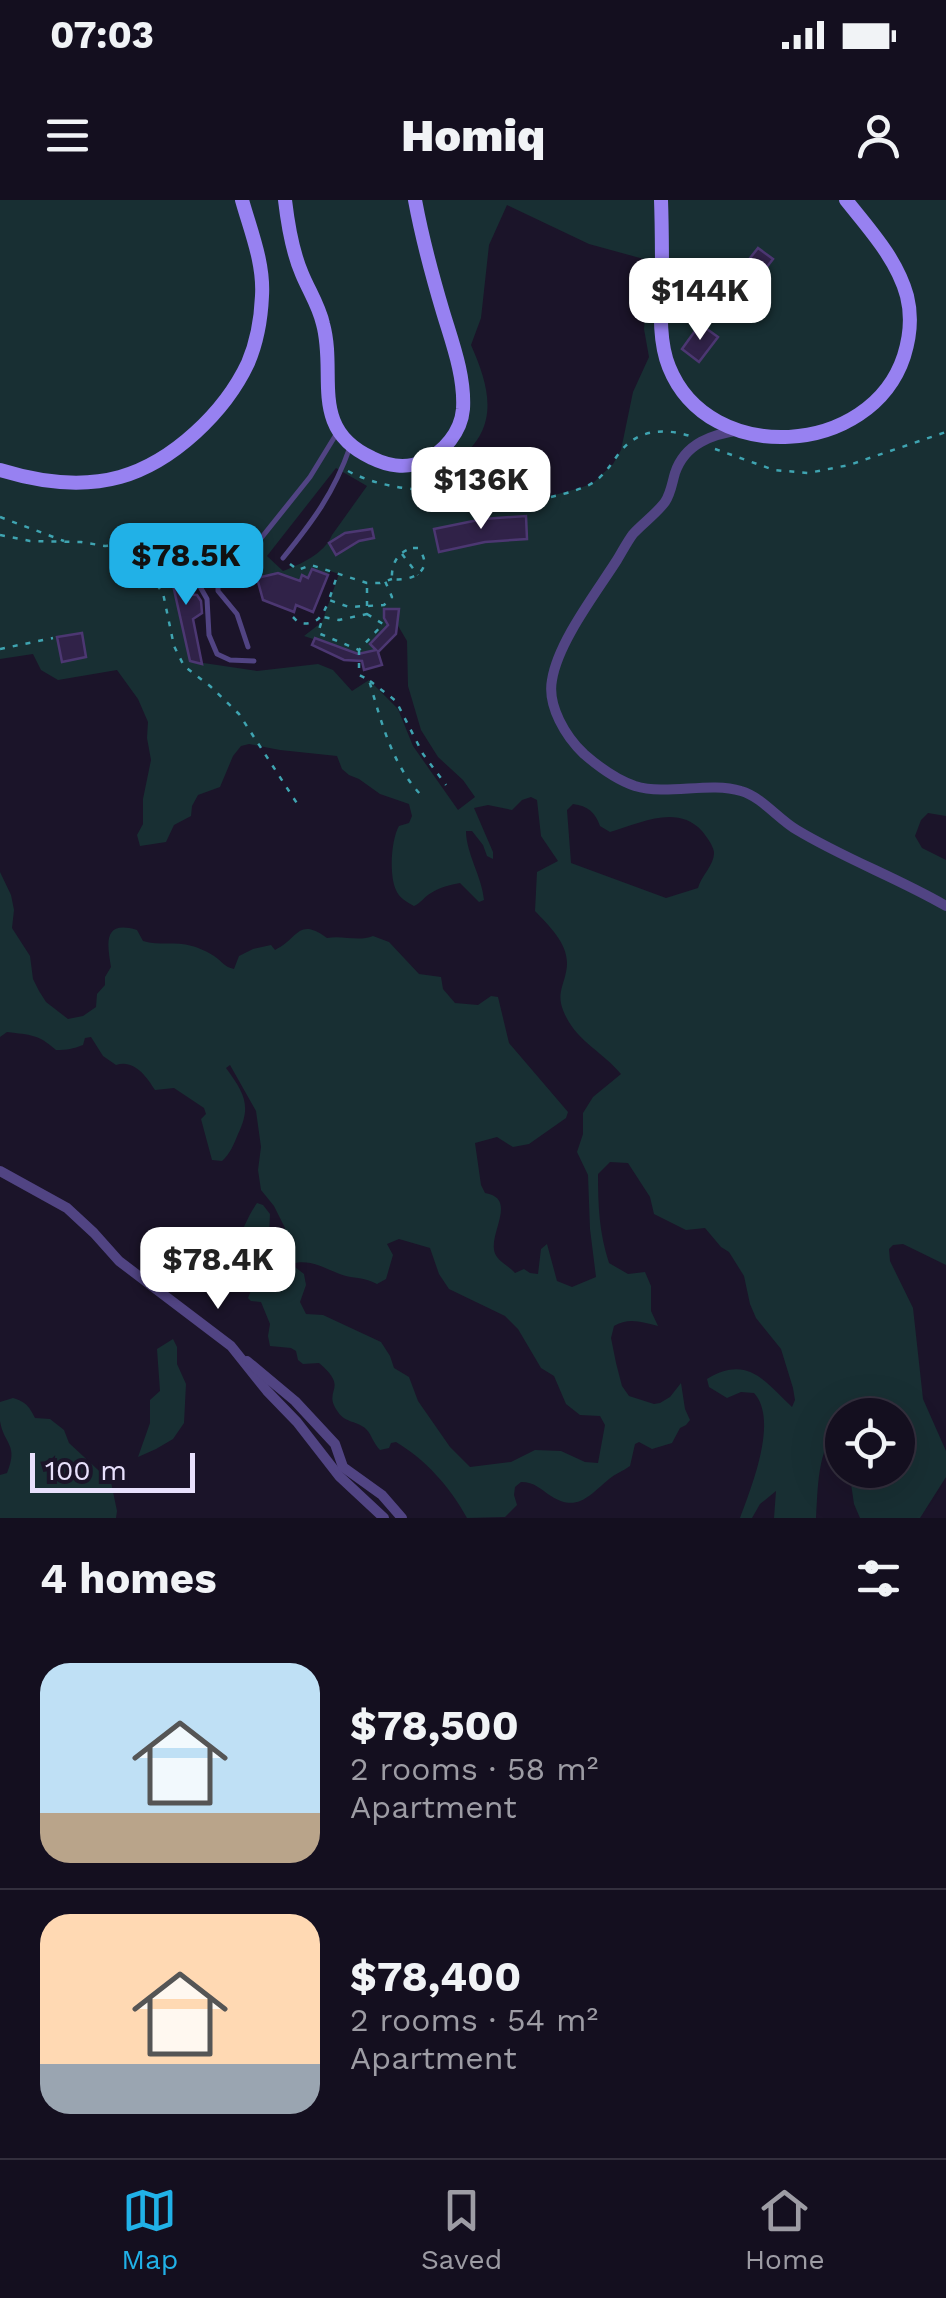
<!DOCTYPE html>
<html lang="en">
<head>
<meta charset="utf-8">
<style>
	:root { --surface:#140f1f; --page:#1d1828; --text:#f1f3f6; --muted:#9d9ca4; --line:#332f3d; --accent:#21b1e7 }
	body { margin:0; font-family:"Work Sans",sans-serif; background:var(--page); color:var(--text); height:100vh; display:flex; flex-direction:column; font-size:38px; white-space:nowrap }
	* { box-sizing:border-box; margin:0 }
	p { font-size:32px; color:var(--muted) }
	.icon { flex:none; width:55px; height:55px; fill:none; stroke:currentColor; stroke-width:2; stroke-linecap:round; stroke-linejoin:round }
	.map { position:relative; height:1318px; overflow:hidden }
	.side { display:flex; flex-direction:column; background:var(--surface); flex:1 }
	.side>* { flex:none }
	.buttons { position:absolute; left:825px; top:1198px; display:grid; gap:20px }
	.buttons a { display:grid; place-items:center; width:90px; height:90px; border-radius:50%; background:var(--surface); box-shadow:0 10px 40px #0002,0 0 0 2px var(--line); font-size:50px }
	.scale { position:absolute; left:30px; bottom:25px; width:165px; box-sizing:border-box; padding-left:10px; border:5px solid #e8e0fc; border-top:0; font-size:28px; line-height:35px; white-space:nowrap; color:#e8e0fc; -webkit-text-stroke:8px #1b1429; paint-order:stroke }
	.price { position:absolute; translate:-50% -85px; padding:0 22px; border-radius:20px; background:#fff; color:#222; font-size:32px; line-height:65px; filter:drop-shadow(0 2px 5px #0008) }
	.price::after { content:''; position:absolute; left:50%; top:60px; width:30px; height:22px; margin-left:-15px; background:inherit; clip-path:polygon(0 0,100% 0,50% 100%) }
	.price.on { background:var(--accent); color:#111 }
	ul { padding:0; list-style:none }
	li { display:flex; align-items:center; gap:30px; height:250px; padding:0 40px }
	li+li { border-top:2px solid var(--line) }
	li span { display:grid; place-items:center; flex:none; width:280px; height:200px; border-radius:30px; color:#555 }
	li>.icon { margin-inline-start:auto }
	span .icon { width:120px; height:120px; fill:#fffc; stroke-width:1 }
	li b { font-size:42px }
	h2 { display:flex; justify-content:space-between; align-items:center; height:120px; padding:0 40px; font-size:42px }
	.status { display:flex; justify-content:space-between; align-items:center; height:70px; padding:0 50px; background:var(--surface); direction:ltr }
	.status svg { height:28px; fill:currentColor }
	header { display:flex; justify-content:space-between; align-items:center; height:130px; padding:0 40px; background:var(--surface); font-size:45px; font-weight:800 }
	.tab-bar { display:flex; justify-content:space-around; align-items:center; height:140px; border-top:2px solid var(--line); background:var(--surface); font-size:28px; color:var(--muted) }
	.tab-bar a { display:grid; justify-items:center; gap:5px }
	.tab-bar .on { color:var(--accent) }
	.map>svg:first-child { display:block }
</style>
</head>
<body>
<div class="status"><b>07:03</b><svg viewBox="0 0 49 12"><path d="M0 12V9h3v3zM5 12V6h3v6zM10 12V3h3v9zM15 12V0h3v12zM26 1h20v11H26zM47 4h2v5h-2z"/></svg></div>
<header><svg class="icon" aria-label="menu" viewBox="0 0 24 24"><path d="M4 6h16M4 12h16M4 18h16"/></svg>Homiq<svg class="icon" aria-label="person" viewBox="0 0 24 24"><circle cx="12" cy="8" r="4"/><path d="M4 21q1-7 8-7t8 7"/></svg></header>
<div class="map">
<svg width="946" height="1318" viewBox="0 0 946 1318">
	<rect width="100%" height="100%" fill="#1b1429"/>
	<!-- green -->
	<g fill="#182f33" fill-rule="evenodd">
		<path d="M0,0H946V616L928,613L921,620L915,636L922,648L946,660V1065L903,1044L893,1045L889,1049L890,1061L913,1108L923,1199L946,1251V1277L920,1318H860L854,1304L849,1270H898V1215H842V1237L838,1228C817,1249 818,1290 816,1318H774L776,1291L760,1304L752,1318H740C751,1288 779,1220 754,1193L741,1192L727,1198L709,1187L707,1179C747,1155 764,1180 792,1207L795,1200L793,1188L781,1149L756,1118L750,1104L744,1076L729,1052L721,1047L705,1028L686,1030L654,1014L650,997L628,963L610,962L598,974C598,1005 599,1033 609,1063L628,1074L645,1072L651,1086V1111L658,1126C643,1122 628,1117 614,1126L611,1138L616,1163L622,1186L629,1196L654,1204L660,1203L670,1197L681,1183L685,1209L690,1220L686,1225L680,1228L672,1243L652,1249L639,1242L635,1244L630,1266C623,1271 615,1274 609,1279C590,1295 577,1313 551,1296C540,1289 535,1282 521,1282L515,1287L514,1295L517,1305L505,1317L467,1318C450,1287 426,1260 396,1242L391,1243L389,1248L380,1250C373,1243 372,1235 366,1229C358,1221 345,1223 338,1212C321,1189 351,1190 319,1163L303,1164L298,1160L296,1151L291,1148L270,1146L268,1136L270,1124L261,1102L251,1101L248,1098C255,1080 265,1069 259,1048L247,1056H240L231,1048C243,1034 246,1018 257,1003L263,1005L270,1014L269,1035C277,1037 281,1035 285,1028L274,1006L261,990L258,970L261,947L256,911L230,865L226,868C244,893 252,905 238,934C234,944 230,954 222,961L212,960L201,919L206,914L204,908L174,888L155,890C146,876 134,859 116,865L103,856L91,837L85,838L83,845C73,849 67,850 56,850C38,834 31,835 7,832L0,837V672L11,695L14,710L12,728L30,756L33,779L39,791L46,802L68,819L83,816L96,807L97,794L105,785V777L111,767C107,743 103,720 137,730L143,741C159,746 175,741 192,746C199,748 208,752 214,756C223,762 224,767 234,769L239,756L253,749L271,745L275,750C299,738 298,717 327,738C343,735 358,742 373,736L389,742L419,774L441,777L443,789L455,803L478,805L491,796L498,797L509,843L568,912L566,918L529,944L513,947L497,937L475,943L481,985L485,993C521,999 483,1039 497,1057C501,1063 510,1067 515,1073L524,1069L530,1073L538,1074L541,1049L547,1044L557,1081L572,1087L596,1077L590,1029L588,975L577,952L583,934V913L593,897L621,874C601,850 575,841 563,810C557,794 563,787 566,772C572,747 551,728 535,711L537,672L558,661L541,636L537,600L531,597L522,600L512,610L488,605L474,608L493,652V659L487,656L483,645L472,631H466C466,653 482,677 484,700L479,702L460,683C450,685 440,687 431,693C424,697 421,703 414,706C407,702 399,698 396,690C389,675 391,640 399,626L409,623L412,616L409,604L380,594L359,579L349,575L342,569L337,556L280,550L249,544L241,546L233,556L220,587L198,595L192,606L191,616L174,625L166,642L140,646L137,635L143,624V599L151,560L147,538L148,522L138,499L117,470L58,480L41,470L33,454L0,459ZM507,5L589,44L651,61L644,129L649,157L633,192L621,250L613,264L593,283L580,288L547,297L478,303L459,259C501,226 489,186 471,145L481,118L489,45ZM336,268L367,286L332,335C324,354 301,364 283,371L267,356ZM526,317L527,339L485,342L439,351L434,330ZM174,351L206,360L251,358C245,369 229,372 225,385L228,388L237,382L277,373L300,381L302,376L308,378L312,369L328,375L330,371L339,374L322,422L304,436L359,454L376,450L370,444L388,425L384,418V409L397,424L407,441L408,486L421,530L438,557L463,580L475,597L458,610L413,546L398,509L369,480L352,491L333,470L318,464L257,471L190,461L169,367V358ZM573,604C588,606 595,612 600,626L610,632C641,623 677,604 702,631C706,636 713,645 714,652C715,664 701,676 698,688L666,698L571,663L567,610ZM399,1039L430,1048L439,1074L449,1089L505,1116L518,1129L541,1168L554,1176L566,1204L580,1215L600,1216L605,1225L598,1263L585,1262L561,1251L535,1250L511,1262L470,1267L450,1247L418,1201L409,1177L394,1168L390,1156L381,1142L323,1115L306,1114L300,1102L306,1085L304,1074L291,1064C311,1058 326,1070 346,1076C359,1079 363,1077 377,1084L386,1079L393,1055L387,1044Z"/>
		<polygon points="173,1139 177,1147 177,1164 186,1184 184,1223 173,1239 156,1249 138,1257 150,1223 150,1200 160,1191 157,1149"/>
		<path d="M13,1198C26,1202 29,1206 35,1218L50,1219L64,1230L69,1243L111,1282L117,1311L116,1318H0V1275L7,1273C19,1244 4,1245 0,1221C0,1215 0,1209 0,1202Z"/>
	</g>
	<!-- building -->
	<g fill="#302248" stroke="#4c3772" stroke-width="2.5">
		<polygon points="758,48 773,59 728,117 713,105"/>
		<polygon points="700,124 718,137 699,162 682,149"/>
		<polygon points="526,316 527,339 485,342 439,352 434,329 483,319"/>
		<polygon points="372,329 374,338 359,341 336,355 329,343 345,333"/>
		<polygon points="174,350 183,353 178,365 186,394 197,395 201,401 202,413 193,419 202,464 190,461 169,367 169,358"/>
		<polygon points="312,369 328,375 313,412 296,405 294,412 263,400 257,378 278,373 300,381 302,375 308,378"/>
		<polygon points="384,409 399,409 396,434 378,452 382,465 364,470 362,461 344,460 312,445 315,438 358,454 376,450 370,444 388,425 384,418"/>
		<polygon points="82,433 86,457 62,462 57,437"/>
	</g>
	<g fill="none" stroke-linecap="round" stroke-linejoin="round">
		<!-- path -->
		<g stroke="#3fa4b1" stroke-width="2.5" stroke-dasharray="5 8" stroke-linecap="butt">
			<polyline points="715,249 774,270 808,273 849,265 946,232"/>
			<path d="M348,271C375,285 400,288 430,291C445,293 460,300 475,303C505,307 561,298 589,285C604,277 610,265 620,252C638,229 665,228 690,236"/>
			<polyline points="0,317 64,341"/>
			<polyline points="0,335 30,341 81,342 105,346 160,342 212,354 231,355"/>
			<polyline points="125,344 163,393 174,446 184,466 210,486 239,514 300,608"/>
			<path d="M413,348H418C436,370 412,382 392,379C391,364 398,351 413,348Z"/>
			<polyline points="402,354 418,375"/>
			<polyline points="290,364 298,370 311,365 367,383 380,383 392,379"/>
			<polyline points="330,397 337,376"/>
			<polyline points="367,406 367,384"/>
			<polygon points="367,414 383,424 359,450 318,433 323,417 339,420"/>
			<path d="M293,417L299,423C318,426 323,415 329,400L349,407L384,405L392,397L385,381"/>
			<polyline points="0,449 53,438"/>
			<path d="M359,450V475L369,480C381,521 392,566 423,597"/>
			<polyline points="370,481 396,501 423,554 446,585"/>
		</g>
		<!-- service -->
		<g stroke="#514483" stroke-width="5">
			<path d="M283,358C313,321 334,293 350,247"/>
			<polyline points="232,364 198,369 194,376 207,399 209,435 217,454 230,460 254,461"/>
			<polyline points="248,447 237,414 218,391 218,381 223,373 250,352 310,277 337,233"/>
		</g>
		<!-- minor -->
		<g stroke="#514483" stroke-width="10">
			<path d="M741,230C713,234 685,243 675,273C672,283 671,293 665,302C656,314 643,323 633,334C627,342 622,352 617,360C596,393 558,442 552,480C547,506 566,537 584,554C599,567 617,580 635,586C668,596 709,581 741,591C762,597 778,619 797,630C845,659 898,678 946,706"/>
			<polyline points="0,971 67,1008 94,1033 119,1061 231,1146 267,1191 297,1222 339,1276 384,1318"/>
			<polyline points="247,1161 295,1201 335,1244 343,1267 382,1295 402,1318"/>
		</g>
		<!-- secondary -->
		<g stroke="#9781f1" stroke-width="14">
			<path d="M285,0C288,26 292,51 302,74C309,91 319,106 323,124C337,175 308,229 372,258C388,266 407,269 424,261C444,252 461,232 463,209C465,176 452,142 443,112C432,75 422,38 415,0"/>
			<path d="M661,0C662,26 662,51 662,76C661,106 658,140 669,167C709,267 871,257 904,156C910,137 912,116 907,96C897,59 869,29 846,0"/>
			<path d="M0,270C39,282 80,288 120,277C173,262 225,212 248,163C257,142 261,119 262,96C264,63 251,32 242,0"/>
		</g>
	</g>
</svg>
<div class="buttons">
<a><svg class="icon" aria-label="locate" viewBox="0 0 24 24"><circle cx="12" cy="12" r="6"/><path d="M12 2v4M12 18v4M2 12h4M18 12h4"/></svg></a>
</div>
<div class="scale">100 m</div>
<b class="price" style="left:700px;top:143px">$144K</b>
<b class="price" style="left:481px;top:332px">$136K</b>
<b class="price on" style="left:186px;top:408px">$78.5K</b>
<b class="price" style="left:218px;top:1112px">$78.4K</b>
</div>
<section class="side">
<h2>4 homes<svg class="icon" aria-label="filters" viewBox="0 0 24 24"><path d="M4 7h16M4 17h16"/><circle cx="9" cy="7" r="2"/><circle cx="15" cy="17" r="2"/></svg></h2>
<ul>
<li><span style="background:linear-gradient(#bfe0f5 75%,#b9a48a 0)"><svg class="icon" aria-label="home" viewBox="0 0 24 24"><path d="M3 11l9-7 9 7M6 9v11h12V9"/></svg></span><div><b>$78,500</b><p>2 rooms · 58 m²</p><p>Apartment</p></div></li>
<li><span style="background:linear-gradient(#ffd9b3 75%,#9aa5b1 0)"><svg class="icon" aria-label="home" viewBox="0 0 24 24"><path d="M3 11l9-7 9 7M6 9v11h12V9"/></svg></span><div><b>$78,400</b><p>2 rooms · 54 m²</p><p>Apartment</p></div></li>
</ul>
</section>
<nav class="tab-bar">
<a class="on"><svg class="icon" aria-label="map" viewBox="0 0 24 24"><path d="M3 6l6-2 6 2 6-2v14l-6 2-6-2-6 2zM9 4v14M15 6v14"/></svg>Map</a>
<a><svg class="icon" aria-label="saved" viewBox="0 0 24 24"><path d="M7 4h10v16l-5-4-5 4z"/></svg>Saved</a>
<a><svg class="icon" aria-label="home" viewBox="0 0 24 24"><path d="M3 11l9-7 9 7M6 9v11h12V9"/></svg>Home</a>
</nav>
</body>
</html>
